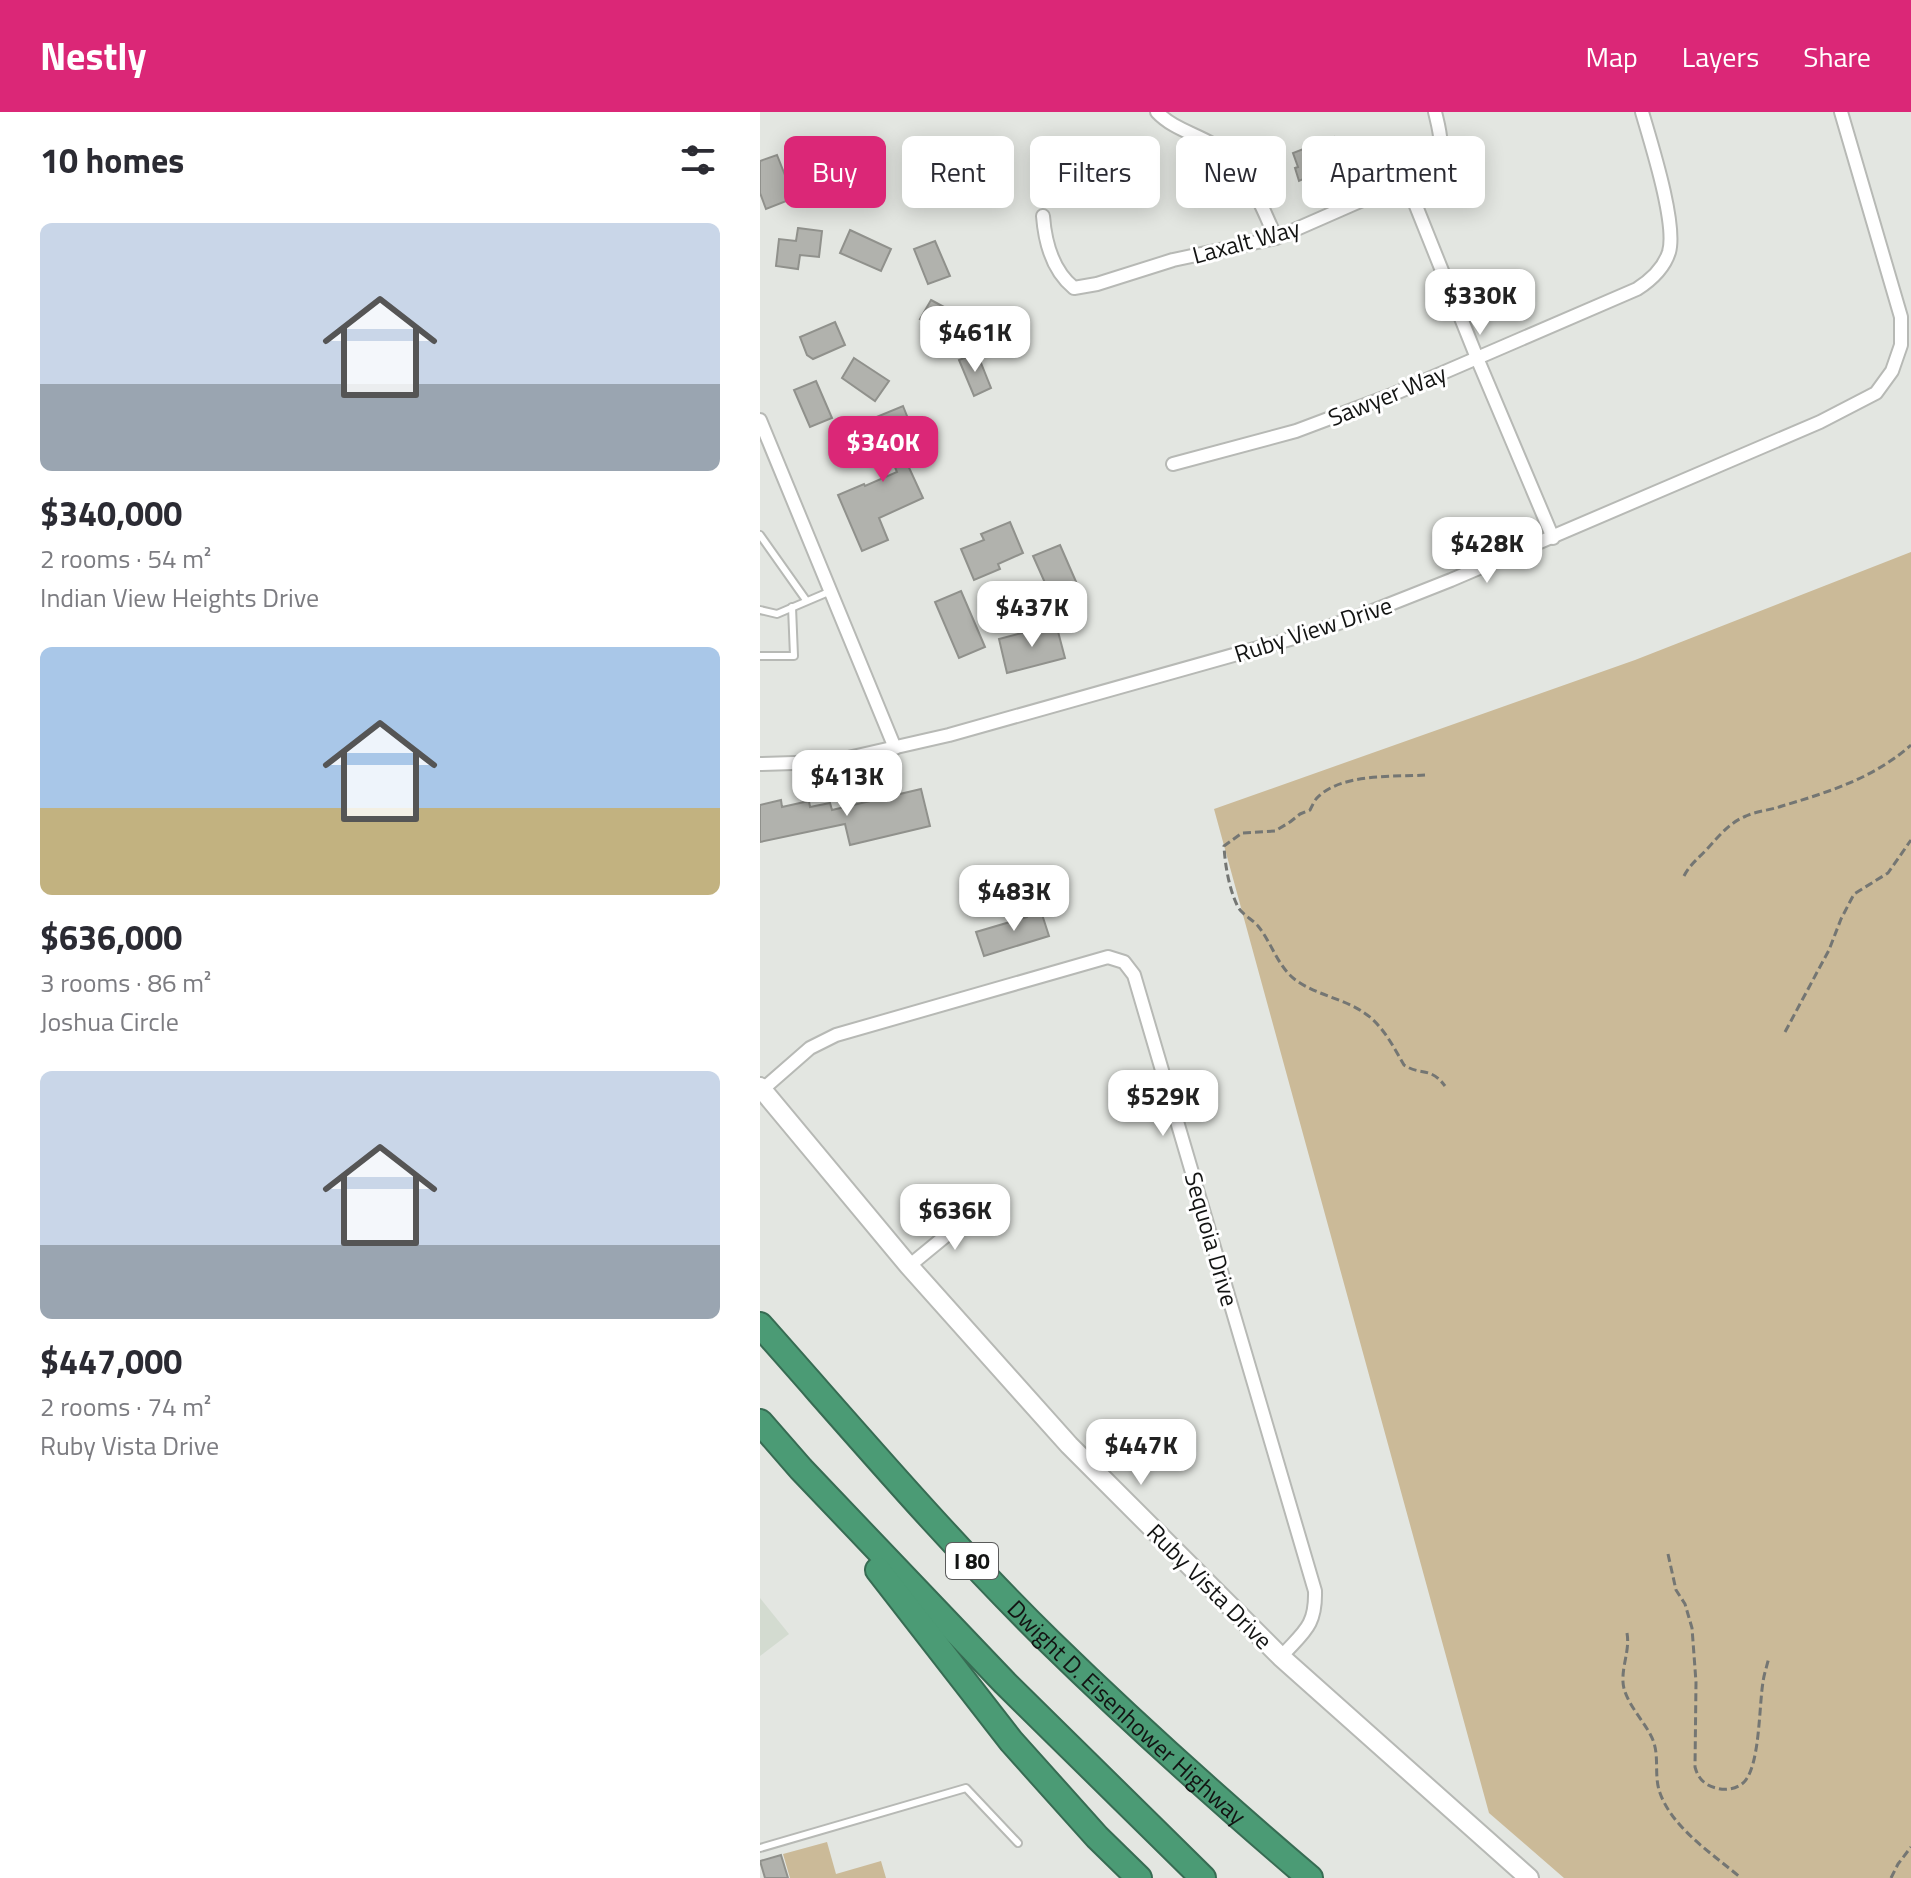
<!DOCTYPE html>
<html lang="en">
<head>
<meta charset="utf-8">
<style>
	:root { --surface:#fff; --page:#f7f7f7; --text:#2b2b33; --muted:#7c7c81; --accent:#db2777 }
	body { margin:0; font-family:"Titillium Web",sans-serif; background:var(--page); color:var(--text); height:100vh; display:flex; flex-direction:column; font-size:30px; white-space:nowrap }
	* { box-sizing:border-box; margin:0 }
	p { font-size:26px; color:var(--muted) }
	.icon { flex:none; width:44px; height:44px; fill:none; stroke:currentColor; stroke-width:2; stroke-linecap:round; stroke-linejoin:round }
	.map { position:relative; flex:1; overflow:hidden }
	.side { display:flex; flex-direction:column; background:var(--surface); width:760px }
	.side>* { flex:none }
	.banner { position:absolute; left:24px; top:24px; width:760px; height:72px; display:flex; gap:16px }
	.price { position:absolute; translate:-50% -68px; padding:0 18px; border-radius:16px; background:#fff; color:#222; font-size:26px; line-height:52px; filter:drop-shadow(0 2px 4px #0008) }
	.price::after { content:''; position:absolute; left:50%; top:48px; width:24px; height:18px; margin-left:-12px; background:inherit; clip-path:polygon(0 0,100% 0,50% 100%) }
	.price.active { background:var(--accent); color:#fff }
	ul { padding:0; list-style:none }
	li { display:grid; align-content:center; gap:16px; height:424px; padding:0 40px }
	li span { display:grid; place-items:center; height:248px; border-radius:12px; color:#555 }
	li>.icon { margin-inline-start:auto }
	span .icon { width:144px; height:144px; fill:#fffc; stroke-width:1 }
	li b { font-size:34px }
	h2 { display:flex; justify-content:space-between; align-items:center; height:96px; padding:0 40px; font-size:34px }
	.pill { padding:0 28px; border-radius:12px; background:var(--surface); box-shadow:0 4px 20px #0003; font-size:28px; line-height:72px }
	.pill.active { background:var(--accent); color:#fff }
	header { display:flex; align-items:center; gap:48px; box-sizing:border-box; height:112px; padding:0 40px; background:var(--accent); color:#fff }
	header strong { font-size:38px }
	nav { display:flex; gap:44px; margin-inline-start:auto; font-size:28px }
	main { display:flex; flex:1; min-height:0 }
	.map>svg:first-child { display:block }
</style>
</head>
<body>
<header>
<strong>Nestly</strong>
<nav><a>Map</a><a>Layers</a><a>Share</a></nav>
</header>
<main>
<section class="side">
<h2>10 homes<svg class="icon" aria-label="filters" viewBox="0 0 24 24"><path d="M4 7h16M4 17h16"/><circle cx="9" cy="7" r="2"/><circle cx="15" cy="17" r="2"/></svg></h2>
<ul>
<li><span style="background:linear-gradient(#c9d6e8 65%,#9aa5b1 0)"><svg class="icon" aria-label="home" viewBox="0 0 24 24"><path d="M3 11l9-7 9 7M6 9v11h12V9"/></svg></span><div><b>$340,000</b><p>2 rooms · 54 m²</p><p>Indian View Heights Drive</p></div></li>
<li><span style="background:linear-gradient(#a9c7e8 65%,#c2b280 0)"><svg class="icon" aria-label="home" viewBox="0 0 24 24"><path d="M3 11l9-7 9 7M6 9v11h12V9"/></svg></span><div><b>$636,000</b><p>3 rooms · 86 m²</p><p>Joshua Circle</p></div></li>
<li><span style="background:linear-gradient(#c9d6e8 70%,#9aa5b1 0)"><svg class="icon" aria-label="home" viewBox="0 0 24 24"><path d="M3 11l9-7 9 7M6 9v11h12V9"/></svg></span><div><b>$447,000</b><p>2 rooms · 74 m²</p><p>Ruby Vista Drive</p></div></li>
</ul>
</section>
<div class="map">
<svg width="1151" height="1766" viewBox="0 0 1151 1766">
	<rect width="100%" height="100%" fill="#e3e6e1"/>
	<!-- built -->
	<polygon fill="#d3dbd0" points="0,1486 29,1522 0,1544"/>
	<!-- green -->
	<g fill="#cbba98">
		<polygon points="1151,440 1151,1766 804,1766 729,1701 454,697 875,548"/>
		<polygon points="67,1730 76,1762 121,1749 126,1766 30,1766 23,1742"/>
	</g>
	<!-- building -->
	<g fill="#b1b2ad" stroke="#90918c" stroke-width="2">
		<polygon points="574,25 584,49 539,69 535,56 538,55 533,41"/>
		<polygon points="17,43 34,86 6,97 0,81 0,49"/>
		<polygon points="38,116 62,119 59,145 40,143 38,157 16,154 19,127 36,129"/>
		<polygon points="90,118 131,137 121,159 80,141"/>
		<polygon points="175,129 190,164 168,172 154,137"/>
		<polygon points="171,188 210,209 200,228 160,207"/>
		<polygon points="75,210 85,233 53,247 47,243 40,225"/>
		<polygon points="217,241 231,276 214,284 199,248"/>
		<polygon points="94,246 129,269 115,289 82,266"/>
		<polygon points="56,269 72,306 50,315 34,278"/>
		<polygon points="143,294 157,329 140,336 163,386 119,406 128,428 102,439 78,383 104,372 105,374 137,360 114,306"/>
		<polygon points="250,410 263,441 238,452 240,457 214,468 201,437 224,428 221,422"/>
		<polygon points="300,433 324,488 298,500 273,444"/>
		<polygon points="201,479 225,535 199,546 175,490"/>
		<polygon points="296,512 305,546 247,561 239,527"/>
		<polygon points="161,677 170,714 90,733 85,712 0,730 0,693 21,688 22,695 49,689 50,695 70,691 72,698"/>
		<polygon points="279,793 289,824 224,844 216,820 267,805 265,797"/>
		<polygon points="21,1743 28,1766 5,1766 0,1749"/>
	</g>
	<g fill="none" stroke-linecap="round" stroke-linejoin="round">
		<!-- lane casing -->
		<g stroke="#b7b9b5" stroke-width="10">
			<g id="lane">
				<polyline points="0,423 46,488"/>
				<polyline points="0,498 17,502 71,479"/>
				<polyline points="0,544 34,544 32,495"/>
				<polyline points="0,1736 206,1676 258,1731"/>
			</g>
		</g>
		<!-- street casing -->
		<g stroke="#b7b9b5" stroke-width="16">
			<g id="street">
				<path d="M397,0C412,16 433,21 452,32C488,54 499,89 516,126"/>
				<polyline points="646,69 717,246 793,426"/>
				<path d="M283,104C285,130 293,159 314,176L337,172L413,148L516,126L671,58C685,35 681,25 675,0"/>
				<polyline points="0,308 135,636"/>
				<path d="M413,352L536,319L629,284L877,177C891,168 904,156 909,140C917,112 891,31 882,0"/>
				<polyline points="0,652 66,650 88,646 189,623 541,524 605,502 691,468 1060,310 1116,281 1132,259 1141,233 1141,205 1081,0"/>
				<path d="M2,978L50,936L76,923L348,845L364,850L374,863L555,1479C556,1515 543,1520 521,1545"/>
				<polyline points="149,1154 194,1117 231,1108"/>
			</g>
		</g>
		<!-- secondary casing -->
		<g stroke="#b7b9b5" stroke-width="22">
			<polyline id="secondary" points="0,975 149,1154 309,1333 521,1545 769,1766"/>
		</g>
		<!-- highway casing -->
		<g stroke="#376c53" stroke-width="28">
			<g id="highway">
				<path id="s1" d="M0,1213C95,1320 188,1430 290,1530C374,1612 461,1690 550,1766"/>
				<polyline points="0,1310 41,1357 245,1571 443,1766"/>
				<polyline points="118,1458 251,1629 337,1725 379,1766"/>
			</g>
		</g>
		<!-- path -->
		<g stroke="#747673" stroke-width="3" stroke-dasharray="8 4" stroke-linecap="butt">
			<path d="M665,663C634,665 579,661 556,687C554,690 552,694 550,698L540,702L530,710L515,719L482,721L464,734C465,753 469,776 477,793C481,802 492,807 498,814C512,831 518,856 537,869C557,883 584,887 603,900C622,912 633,934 644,953C661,964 670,954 685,974"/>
			<path d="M924,764C930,752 939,746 948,736C960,723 969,711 986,704C997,699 1011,698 1022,694C1069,680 1114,666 1151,633"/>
			<polyline points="1025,920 1069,838 1081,807 1094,782 1128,761 1151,728"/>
			<path d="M908,1442L916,1478L925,1492L932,1516L936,1570L935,1655C938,1666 944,1673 956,1676C966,1679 978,1677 985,1669C1000,1651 999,1594 1003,1570C1004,1562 1007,1554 1009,1545"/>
			<path d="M867,1521C870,1538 862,1553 863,1570C864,1591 888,1612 894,1631C899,1647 894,1665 900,1681C913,1717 953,1742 981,1766"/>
			<polyline points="1131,1766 1138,1752 1151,1735"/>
		</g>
		<!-- lane -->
		<use href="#lane" stroke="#fff" stroke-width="6"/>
		<!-- street -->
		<use href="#street" stroke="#fff" stroke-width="12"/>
		<!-- secondary -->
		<use href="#secondary" stroke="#fff" stroke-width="18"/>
		<!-- highway -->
		<use href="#highway" stroke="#4b9b75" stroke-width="24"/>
	</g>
	<g text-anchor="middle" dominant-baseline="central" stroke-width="6" stroke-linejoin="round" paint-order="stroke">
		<!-- shield labels -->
		<rect fill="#fff" stroke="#5a5a5a" stroke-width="2" x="186" y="1431" width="52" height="36" rx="6"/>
		<g font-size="22" font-weight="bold" fill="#131413">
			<text x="212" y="1449">I 80</text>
		</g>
		<!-- street labels -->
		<g font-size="24" fill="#131413" stroke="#fff">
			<text transform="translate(486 129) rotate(-15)">Laxalt Way</text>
			<text transform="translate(627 283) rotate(-22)">Sawyer Way</text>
			<text transform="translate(553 517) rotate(-18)">Ruby View Drive</text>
			<text transform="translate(452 1127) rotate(74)">Sequoia Drive</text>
			<text transform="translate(450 1474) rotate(45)">Ruby Vista Drive</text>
			<text stroke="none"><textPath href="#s1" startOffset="534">Dwight D. Eisenhower Highway</textPath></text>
		</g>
	</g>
</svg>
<b class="price" style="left:720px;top:225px">$330K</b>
<b class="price" style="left:215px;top:262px">$461K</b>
<b class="price active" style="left:123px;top:372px">$340K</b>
<b class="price" style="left:727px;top:473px">$428K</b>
<b class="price" style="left:272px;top:537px">$437K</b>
<b class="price" style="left:87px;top:706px">$413K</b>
<b class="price" style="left:254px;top:821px">$483K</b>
<b class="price" style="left:403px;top:1026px">$529K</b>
<b class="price" style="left:195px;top:1140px">$636K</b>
<b class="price" style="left:381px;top:1375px">$447K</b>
<div class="banner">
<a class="pill active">Buy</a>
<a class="pill">Rent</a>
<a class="pill">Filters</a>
<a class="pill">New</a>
<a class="pill">Apartment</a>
</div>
</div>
</main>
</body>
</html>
